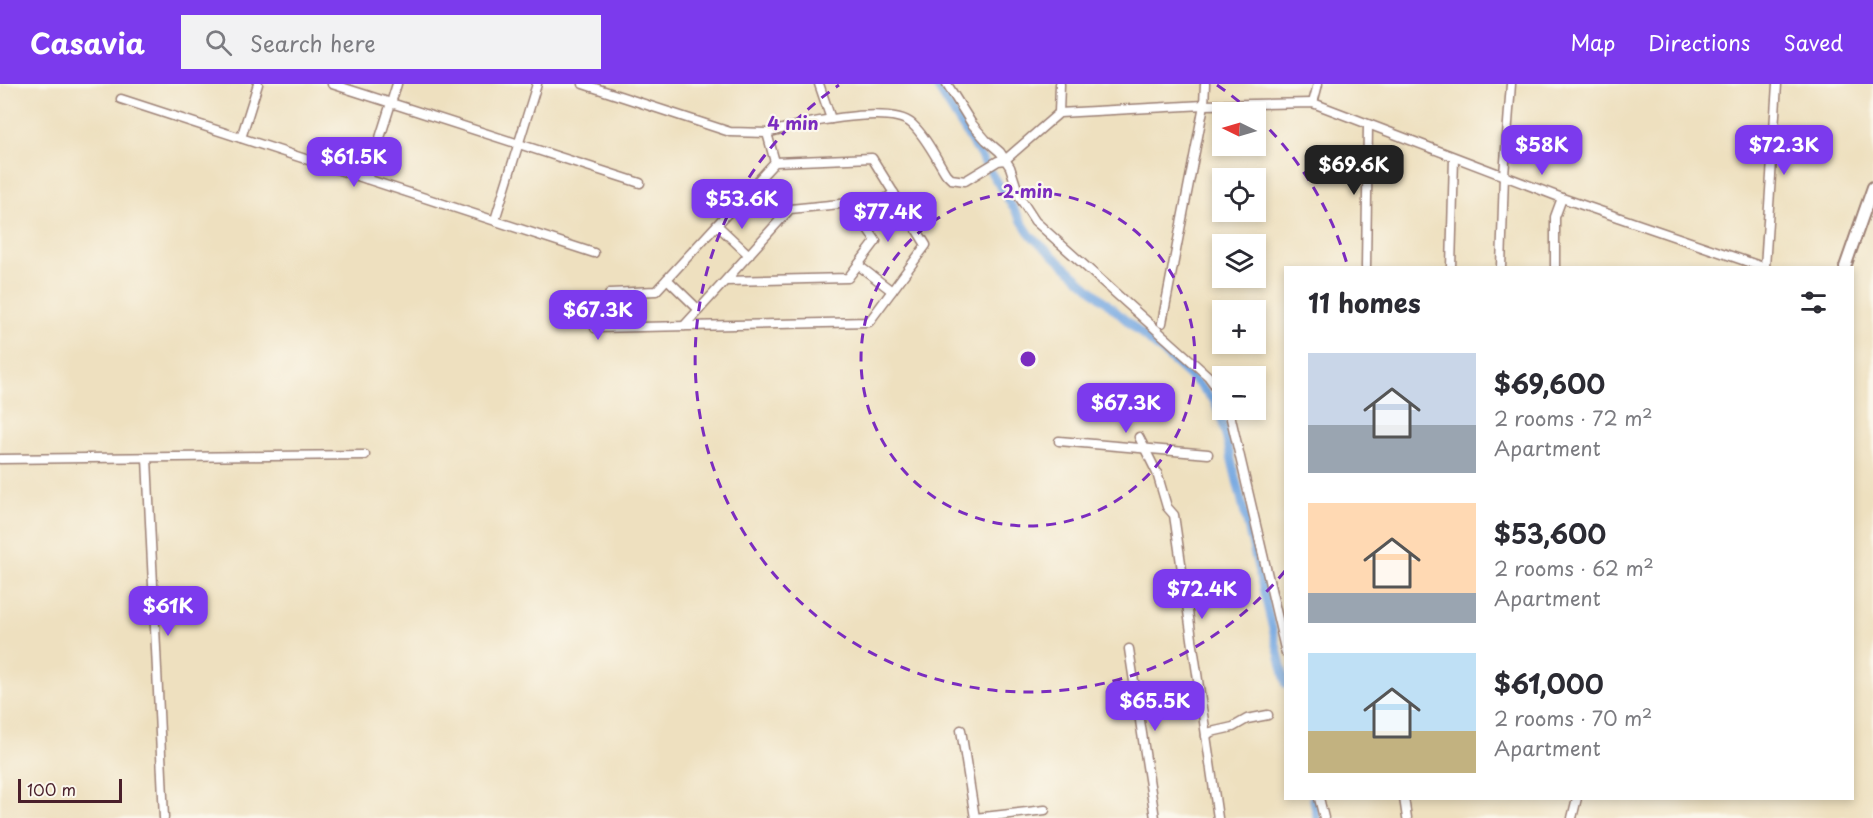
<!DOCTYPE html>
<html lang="en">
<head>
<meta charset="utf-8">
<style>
	:root { --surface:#fff; --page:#f2f2f3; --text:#2b2b33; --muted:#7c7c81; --accent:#7c3aed }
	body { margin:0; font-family:"Playpen Sans",sans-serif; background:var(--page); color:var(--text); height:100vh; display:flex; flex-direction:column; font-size:22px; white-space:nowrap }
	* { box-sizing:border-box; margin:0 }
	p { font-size:20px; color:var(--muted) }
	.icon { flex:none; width:33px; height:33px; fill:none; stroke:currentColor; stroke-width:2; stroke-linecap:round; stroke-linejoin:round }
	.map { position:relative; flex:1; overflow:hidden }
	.sheet { position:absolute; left:1284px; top:182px; width:570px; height:534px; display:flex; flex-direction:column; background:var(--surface); border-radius:0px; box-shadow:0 3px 9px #0003 }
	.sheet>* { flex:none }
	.needle { width:39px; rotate:275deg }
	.tools { position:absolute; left:1212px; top:18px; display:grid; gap:12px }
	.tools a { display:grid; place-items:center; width:54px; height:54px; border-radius:0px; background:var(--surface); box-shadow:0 3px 9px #0003; font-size:30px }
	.scale { position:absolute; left:18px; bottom:15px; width:104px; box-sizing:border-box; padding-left:6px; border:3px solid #4a1f2b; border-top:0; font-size:16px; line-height:21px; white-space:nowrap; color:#4a1f2b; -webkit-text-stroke:4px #fbf7ec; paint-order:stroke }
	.price { position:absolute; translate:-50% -51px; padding:0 14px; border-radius:12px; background:var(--accent); color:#fff; font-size:20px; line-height:39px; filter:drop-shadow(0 2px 3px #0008) }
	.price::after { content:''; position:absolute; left:50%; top:36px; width:18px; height:14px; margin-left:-9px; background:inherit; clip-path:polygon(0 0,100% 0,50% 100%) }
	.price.selected { background:#222; color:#fff }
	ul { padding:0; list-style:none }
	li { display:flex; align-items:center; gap:18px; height:150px; padding:0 24px }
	li span { display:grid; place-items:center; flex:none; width:168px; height:120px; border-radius:0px; color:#555 }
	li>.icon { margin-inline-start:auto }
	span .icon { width:72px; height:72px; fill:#fffc; stroke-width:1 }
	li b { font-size:26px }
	h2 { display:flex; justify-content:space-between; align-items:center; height:72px; padding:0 24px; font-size:26px }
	header { display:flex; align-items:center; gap:36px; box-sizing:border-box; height:84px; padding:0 30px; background:var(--accent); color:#fff }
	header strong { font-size:28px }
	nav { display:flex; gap:33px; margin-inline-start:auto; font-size:21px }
	.search { width:420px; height:54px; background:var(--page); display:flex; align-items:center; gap:15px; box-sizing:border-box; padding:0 21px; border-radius:0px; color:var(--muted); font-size:22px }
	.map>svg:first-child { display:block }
</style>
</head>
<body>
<header>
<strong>Casavia</strong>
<div class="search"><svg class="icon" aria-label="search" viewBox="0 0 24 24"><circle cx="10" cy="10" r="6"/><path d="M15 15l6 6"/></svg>Search here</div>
<nav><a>Map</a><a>Directions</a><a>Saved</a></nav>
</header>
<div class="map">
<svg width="1873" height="734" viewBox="0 0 1873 734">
	<rect width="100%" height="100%" fill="#fbf7ec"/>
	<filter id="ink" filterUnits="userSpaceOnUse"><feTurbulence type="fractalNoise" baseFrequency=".0167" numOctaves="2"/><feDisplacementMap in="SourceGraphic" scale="12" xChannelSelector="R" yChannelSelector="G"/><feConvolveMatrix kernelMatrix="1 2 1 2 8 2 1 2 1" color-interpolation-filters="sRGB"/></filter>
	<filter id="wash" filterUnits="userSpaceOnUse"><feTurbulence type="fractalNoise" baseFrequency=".008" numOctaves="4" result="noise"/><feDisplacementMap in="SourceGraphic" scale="24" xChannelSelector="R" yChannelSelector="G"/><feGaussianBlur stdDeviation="1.35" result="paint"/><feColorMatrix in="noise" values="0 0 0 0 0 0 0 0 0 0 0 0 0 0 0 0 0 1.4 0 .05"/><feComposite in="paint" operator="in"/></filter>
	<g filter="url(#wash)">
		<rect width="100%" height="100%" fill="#eee0bf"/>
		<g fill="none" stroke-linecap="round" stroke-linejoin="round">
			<!-- canal -->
			<g stroke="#75a7e1" stroke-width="8">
				<polyline points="935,0 1031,152 1198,300 1214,317 1222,337 1286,600"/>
				<polyline points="1313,714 1317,734"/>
			</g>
		</g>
	</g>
	<g filter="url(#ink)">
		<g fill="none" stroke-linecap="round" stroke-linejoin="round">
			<!-- minor casing -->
			<g stroke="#9c8075" stroke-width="11">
				<g id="minor">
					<polyline points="332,0 640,99"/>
					<polyline points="583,0 730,48 767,49 775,78"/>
					<polyline points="819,0 831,35"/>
					<polyline points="947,0 972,40 986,56 1000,68 1010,83 1020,114 1035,137 1208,292 1222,311"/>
					<polyline points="121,15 594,169"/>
					<polyline points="1313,19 1318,0"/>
					<polyline points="1059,29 1060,0"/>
					<path d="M767,49C795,41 889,19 912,40C926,53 936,74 946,90L951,95L965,97L998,77L1005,76L1059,29L1204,21L1313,19L1562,114L1763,183"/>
					<polyline points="241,54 258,0"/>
					<polygon points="872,74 926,161 869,238 595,244 610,209 656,207 775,78"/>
					<polyline points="367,95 397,0"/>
					<polyline points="859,132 894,109"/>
					<polyline points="495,136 537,0"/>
					<polyline points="717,141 749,171"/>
					<polyline points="858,181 892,207"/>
					<polyline points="1366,183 1368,41"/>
					<polyline points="1451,183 1454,74"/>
					<polyline points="1501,183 1504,91 1511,0"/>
					<polyline points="1555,183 1555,133 1562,114"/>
					<polyline points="1765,183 1777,0"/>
					<polyline points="667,195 699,226"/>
					<polyline points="1162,239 1204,21 1205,0"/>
					<polyline points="684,242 725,197 848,194 876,157 850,119 790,125 725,197"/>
					<polyline points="1229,326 1286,569"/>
					<polyline points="1139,353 1157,389 1167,423 1174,431 1218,734"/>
					<polyline points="1059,357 1208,370"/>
					<polyline points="147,374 164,734"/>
					<polyline points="0,375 365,371"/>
					<polyline points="1129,565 1155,734"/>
					<polyline points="961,646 975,734"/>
					<polyline points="1206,652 1211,648 1233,643 1247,635 1268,631"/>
					<polyline points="1319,714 1324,734"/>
					<polyline points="1404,714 1407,734"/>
					<polyline points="975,734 1045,726"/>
					<polyline points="1572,734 1577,714"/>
				</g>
			</g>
			<!-- tertiary casing -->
			<g stroke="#9c8075" stroke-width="14">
				<polyline id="tertiary" points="1845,183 1873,103"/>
			</g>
			<!-- minor -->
			<use href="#minor" stroke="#fff" stroke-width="8"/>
			<!-- tertiary -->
			<use href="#tertiary" stroke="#fff" stroke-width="10"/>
		</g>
	</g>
	<!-- distance rings -->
	<g fill="none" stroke="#7b2cbf" stroke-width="3" stroke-dasharray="10 8">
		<circle cx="1028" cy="275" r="167"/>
		<path d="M1285 487A333 333 0 1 1 839 1M1217 1A333 333 0 0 1 1251 28M1257 33A333 333 0 0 1 1347 180"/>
	</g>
	<circle cx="1028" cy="275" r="9" fill="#7b2cbf" stroke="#fbf7ec" stroke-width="3"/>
	<g font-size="18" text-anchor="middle" font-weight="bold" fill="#7b2cbf" stroke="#fbf7ec" stroke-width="4.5" stroke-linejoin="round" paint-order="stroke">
		<text x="793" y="46">4 min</text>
		<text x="1028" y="114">2 min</text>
	</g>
</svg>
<div class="tools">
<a><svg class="needle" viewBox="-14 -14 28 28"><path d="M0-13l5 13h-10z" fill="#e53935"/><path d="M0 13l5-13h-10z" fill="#7c7c81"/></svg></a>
<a><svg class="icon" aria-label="locate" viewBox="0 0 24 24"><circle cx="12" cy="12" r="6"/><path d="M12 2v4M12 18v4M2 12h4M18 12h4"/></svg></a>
<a><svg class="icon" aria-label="layers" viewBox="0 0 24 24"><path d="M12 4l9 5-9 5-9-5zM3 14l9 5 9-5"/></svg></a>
<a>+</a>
<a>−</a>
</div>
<div class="scale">100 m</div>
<b class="price" style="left:1542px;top:92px">$58K</b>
<b class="price" style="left:1784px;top:92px">$72.3K</b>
<b class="price" style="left:354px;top:104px">$61.5K</b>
<b class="price selected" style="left:1354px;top:112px">$69.6K</b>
<b class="price" style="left:742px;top:146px">$53.6K</b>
<b class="price" style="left:888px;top:159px">$77.4K</b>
<b class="price" style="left:598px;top:257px">$67.3K</b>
<b class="price" style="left:1126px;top:350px">$67.3K</b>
<b class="price" style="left:1202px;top:536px">$72.4K</b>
<b class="price" style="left:168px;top:553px">$61K</b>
<b class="price" style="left:1155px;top:648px">$65.5K</b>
<section class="sheet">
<h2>11 homes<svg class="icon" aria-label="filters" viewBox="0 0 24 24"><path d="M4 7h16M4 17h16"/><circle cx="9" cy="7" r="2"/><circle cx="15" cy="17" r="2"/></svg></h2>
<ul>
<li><span style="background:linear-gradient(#c9d6e8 60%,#9aa5b1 0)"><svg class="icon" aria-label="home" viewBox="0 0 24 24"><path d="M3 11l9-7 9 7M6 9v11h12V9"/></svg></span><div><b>$69,600</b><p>2 rooms · 72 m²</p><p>Apartment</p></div></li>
<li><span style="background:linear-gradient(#ffd9b3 75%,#9aa5b1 0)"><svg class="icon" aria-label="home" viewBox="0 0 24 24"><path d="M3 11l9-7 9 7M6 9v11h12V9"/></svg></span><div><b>$53,600</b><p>2 rooms · 62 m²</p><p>Apartment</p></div></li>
<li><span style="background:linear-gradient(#bfe0f5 65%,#c2b280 0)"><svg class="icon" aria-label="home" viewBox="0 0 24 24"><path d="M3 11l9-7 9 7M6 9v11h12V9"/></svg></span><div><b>$61,000</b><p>2 rooms · 70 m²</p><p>Apartment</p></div></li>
</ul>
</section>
</div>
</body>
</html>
